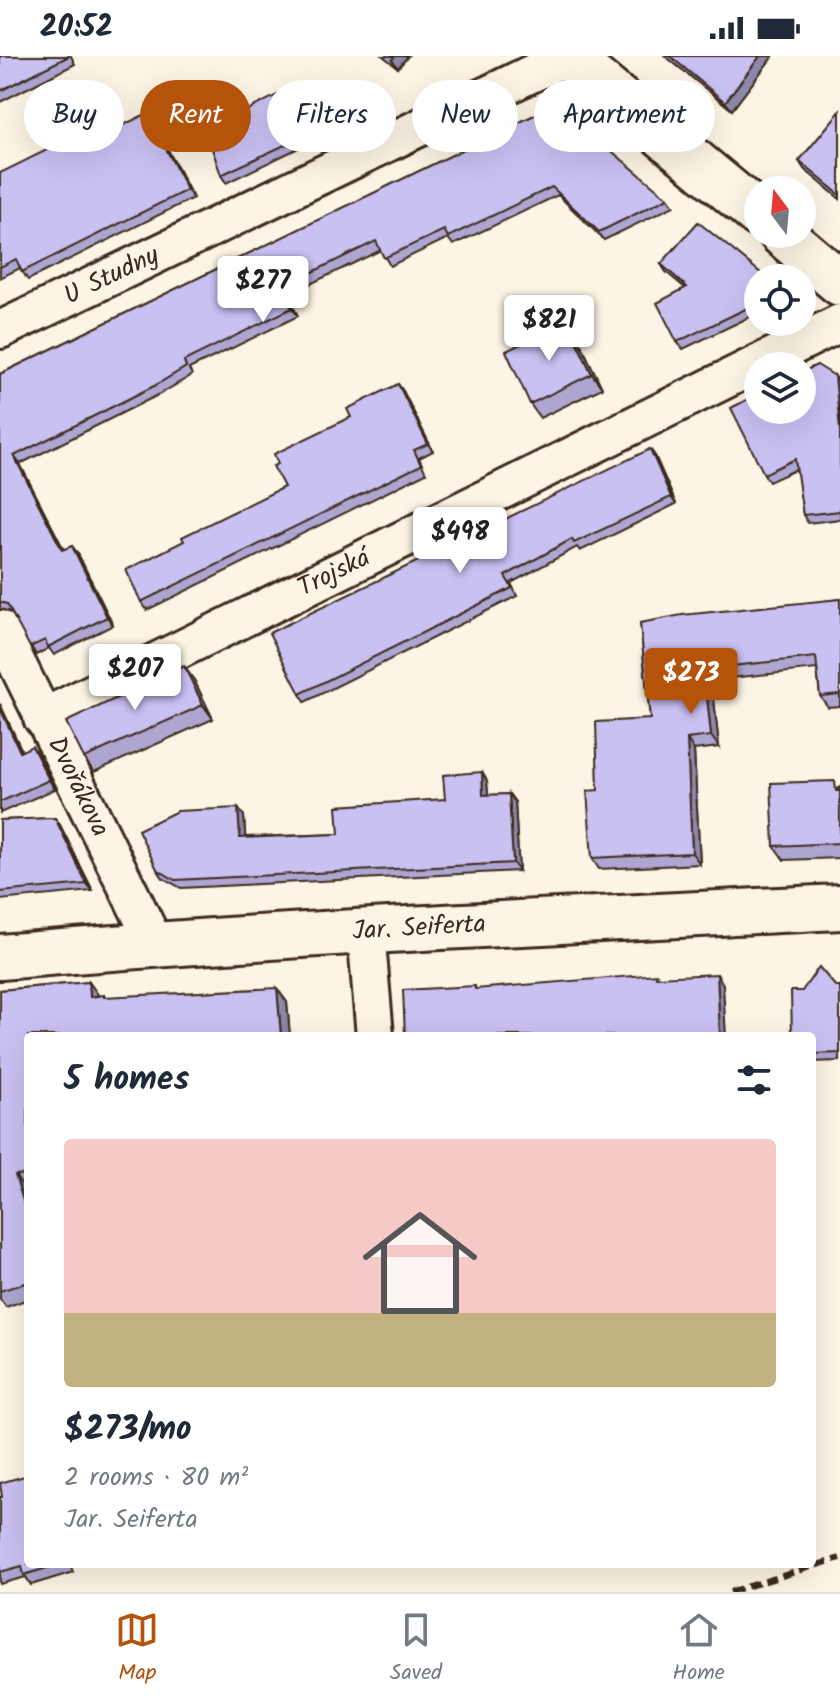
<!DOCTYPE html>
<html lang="en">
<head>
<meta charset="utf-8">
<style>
	:root { --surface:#fff; --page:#f6f6f7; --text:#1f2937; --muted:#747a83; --line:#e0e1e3; --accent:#b45309 }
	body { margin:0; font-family:Kalam,sans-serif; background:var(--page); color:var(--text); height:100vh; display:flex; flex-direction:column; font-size:30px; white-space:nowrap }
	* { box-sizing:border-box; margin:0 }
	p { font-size:26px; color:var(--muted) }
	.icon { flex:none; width:44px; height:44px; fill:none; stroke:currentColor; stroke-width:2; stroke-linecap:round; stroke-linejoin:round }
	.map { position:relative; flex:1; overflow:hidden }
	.side { position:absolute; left:24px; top:976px; width:792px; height:536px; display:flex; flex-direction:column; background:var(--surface); border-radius:8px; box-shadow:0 8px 32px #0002 }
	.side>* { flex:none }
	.guide { position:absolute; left:24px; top:24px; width:792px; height:72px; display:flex; gap:16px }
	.needle { width:52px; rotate:344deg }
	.buttons { position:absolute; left:744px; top:120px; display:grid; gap:16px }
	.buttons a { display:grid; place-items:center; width:72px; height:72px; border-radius:50%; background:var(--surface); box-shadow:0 8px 32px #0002; font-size:40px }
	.price { position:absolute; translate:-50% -68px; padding:0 18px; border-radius:8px; background:#fff; color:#222; font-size:26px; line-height:52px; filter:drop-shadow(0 2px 4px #0008) }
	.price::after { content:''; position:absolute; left:50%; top:48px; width:24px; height:18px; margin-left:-12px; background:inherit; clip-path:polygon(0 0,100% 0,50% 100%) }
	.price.selected { background:var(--accent); color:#fff }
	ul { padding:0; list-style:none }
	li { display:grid; align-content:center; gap:16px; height:424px; padding:0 40px }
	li+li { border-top:2px solid var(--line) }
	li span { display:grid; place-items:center; height:248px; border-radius:8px; color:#555 }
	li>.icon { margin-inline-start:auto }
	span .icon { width:144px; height:144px; fill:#fffc; stroke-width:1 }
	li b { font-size:34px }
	h2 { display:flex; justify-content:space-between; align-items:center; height:96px; padding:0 40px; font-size:34px }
	.chip { padding:0 28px; border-radius:36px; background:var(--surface); box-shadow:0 8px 32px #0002; font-size:28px; line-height:72px }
	.chip.selected { background:var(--accent); color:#fff }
	.status { display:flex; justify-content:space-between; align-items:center; height:56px; padding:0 40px; background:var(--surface); direction:ltr }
	.status svg { height:22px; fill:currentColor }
	.tabs { display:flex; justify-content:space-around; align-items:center; height:112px; border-top:2px solid var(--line); background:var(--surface); font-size:22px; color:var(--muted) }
	.tabs a { display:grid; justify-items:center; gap:4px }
	.tabs .selected { color:var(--accent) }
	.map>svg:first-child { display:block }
</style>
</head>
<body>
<div class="status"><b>20:52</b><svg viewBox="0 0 49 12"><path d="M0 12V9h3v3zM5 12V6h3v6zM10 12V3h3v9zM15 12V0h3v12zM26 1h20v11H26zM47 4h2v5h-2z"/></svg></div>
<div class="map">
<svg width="840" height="1536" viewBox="0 0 840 1536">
	<rect width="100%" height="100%" fill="#fcf5e5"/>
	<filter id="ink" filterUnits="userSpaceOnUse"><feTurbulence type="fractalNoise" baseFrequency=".0125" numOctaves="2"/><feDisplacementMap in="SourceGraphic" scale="16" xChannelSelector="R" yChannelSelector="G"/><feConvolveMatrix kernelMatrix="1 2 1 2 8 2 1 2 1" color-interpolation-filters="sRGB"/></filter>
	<g filter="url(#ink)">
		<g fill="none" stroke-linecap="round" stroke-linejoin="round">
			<!-- minor casing -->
			<g stroke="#3b2a1e" stroke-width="42">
				<g id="minor">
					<path id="s1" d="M0,274L568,0"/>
					<path id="s2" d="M0,573L155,888"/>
					<path id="s3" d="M42,662L840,267"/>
					<polyline points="366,875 375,980"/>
				</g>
			</g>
			<!-- tertiary casing -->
			<g stroke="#3b2a1e" stroke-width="50">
				<g id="tertiary">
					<path id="s4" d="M0,901C280,877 560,865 840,851"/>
				</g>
			</g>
			<!-- secondary casing -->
			<g stroke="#3b2a1e" stroke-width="50">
				<g id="secondary">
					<polyline points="567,0 758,158"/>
					<polyline points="782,178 840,227"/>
				</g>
			</g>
			<!-- minor -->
			<use href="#minor" stroke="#fcf5e5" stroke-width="36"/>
			<!-- tertiary -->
			<use href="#tertiary" stroke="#fcf5e5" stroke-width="44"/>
			<!-- secondary -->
			<use href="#secondary" stroke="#fcf5e5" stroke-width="44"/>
			<!-- rail -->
			<polyline stroke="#3b2a1e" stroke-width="6" stroke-dasharray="12 6" stroke-linecap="butt" points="730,1536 840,1502"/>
		</g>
		<!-- wall -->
		<g fill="#aea6d1" stroke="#3b2a1e" stroke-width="2">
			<polygon points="0,0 71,0 75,8 0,46"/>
			<polygon points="383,0 408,0 398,12"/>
			<polygon points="665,0 773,0 732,54"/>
			<polygon points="283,36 288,44 309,87 226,127 221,119"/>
			<polygon points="549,52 668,142 674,150 604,184 558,139 453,189 448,182 390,210 381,194 287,239 298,260 189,313 192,319 160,338 20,408 64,494 72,490 78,498 113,569 54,599 49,592 36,599 11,556 0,553 0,318"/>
			<polygon points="840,55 840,143 804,113 799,105"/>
			<polygon points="148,57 153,65 193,142 28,224 20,212 0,222 0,117 74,94"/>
			<polygon points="661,208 758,222 758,257 683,293 677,286 685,232 666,216"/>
			<polygon points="567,266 577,280 602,332 540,362 530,348"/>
			<polygon points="840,327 840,463 808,467 803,459 797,413 769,426 764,418"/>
			<polygon points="398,328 403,335 433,395 419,402 426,417 147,554 141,546 184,485 284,431 351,361"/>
			<polygon points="650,393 655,400 676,448 580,495 577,491 511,527 517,540 305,646 300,638"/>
			<polygon points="840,543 840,650 828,651 820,640 817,613 712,624 719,691 694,694 700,808 599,813 592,802 598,734 650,663 640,567"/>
			<polygon points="194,624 213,663 94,716 84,702"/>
			<polygon points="0,648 22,695 38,698 55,733 0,757"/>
			<polygon points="482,716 487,725 488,739 509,738 515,746 519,815 181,832 163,822 157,813 244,760 245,781 339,778 445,743"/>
			<polygon points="840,731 840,802 784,804 774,790"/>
			<polygon points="55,762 60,769 93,835 0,844 0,764"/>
			<polygon points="89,926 98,940 106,941 287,946 290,980 28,980 28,1132 25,1133 28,1143 28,1243 6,1251 0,1243 0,934"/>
			<polygon points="836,931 840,931 840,1005 812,1006 812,980"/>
			<polygon points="0,1441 28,1508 70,1508 73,1516 31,1529 26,1521 0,1528"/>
		</g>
		<!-- shaded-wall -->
		<g fill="#8d87aa" stroke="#3b2a1e" stroke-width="2">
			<polygon points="395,0 408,0 398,12 392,4"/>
			<polygon points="760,0 773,0 732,54 725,46"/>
			<polygon points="283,36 288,44 309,87 304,80"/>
			<polygon points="148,57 153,65 193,142 187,134"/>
			<polygon points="282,231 287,239 298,260 292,252"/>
			<polygon points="567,266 577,280 602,332 592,318"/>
			<polygon points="835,320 840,327 840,374"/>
			<polygon points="398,328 403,335 433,395 428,388"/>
			<polygon points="650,393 655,400 676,448 671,441"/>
			<polygon points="14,400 20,408 68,502 62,494"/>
			<polygon points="72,490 78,498 113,569 107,561"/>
			<polygon points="184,610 194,624 213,663 203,649"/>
			<polygon points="704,613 712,624 719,691 711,680"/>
			<polygon points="0,648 26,704 20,696 0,652"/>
			<polygon points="687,683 694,694 700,808 692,797"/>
			<polygon points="32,690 38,698 55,733 49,724"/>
			<polygon points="482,716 487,725 489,748 483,739"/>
			<polygon points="509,738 515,746 519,815 513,807"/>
			<polygon points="238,752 244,760 246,790 240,782"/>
			<polygon points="55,762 60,769 93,835 87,828"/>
			<polygon points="717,918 723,928 726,980 720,980"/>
			<polygon points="89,926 99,940 90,941"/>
			<polygon points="277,932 287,946 290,980 281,980"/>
			<polygon points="15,1119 25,1133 28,1143 28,1161"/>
		</g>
		<!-- building -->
		<g fill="#cac1f3" stroke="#3b2a1e" stroke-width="2">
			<polygon points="0,0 69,0 0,35"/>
			<polygon points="670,0 760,0 725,46"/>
			<polygon points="283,36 304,80 221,119 206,75"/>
			<polygon points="549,52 560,52 668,142 599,176 552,131 448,181 444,174 384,202 376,185 282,231 292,252 184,305 186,311 154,330 14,400 62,494 72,490 107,561 48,591 45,584 30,591 7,548 0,546 0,318"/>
			<polygon points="840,55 840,139 799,105"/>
			<polygon points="148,57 187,134 22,216 16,203 0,211 0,117 67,84 72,94"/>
			<polygon points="698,166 767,222 758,222 758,247 677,286 657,247 687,231 661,208"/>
			<polygon points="567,266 592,318 530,348 506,295"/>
			<polygon points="817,309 835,320 840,374 840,455 803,459 795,403 764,418 731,352 758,338 758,354 802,354 802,316"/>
			<polygon points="398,328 428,388 414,394 421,409 141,546 126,514 184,485 182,481 284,431 273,410 278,408 274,398 351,361 347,353"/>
			<polygon points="650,393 671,441 574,487 572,483 505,520 512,532 300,638 269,577"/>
			<polygon points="840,543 840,638 820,640 816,601 704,613 711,680 687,683 692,797 592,802 587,735 598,734 596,666 650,663 640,567 682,559"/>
			<polygon points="184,610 203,649 84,702 66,666"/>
			<polygon points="0,652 20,696 32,690 49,724 0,746"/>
			<polygon points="482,716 483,739 509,738 513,807 175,824 157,813 138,774 177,755 238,752 240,782 339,778 337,750 445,743 443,719"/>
			<polygon points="835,725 836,735 840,735 840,787 774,790 771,727"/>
			<polygon points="55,762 87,828 0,836 0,764"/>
			<polygon points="819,911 836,931 840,931 840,997 812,998 812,980 792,980 791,935 802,935"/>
			<polygon points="657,918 656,921 717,918 720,980 405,980 403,934 475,930 475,933"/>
			<polygon points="89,926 90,941 104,939 104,941 277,932 281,980 28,980 28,1118 15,1119 28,1161 28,1226 0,1235 0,934"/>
			<polygon points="28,1419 28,1508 60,1508 24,1519 22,1510 0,1516 0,1441 2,1441 0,1427"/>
		</g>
	</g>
	<g text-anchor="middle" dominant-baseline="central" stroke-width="8" stroke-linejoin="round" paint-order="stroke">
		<!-- street labels -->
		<g font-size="26" fill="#3b2a1e" stroke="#fcf5e5">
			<text stroke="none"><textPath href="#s1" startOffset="124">U Studny</textPath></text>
			<text stroke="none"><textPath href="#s3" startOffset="326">Trojská</textPath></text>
			<text stroke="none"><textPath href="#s2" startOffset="176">Dvořákova</textPath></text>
			<text stroke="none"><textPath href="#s4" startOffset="420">Jar. Seiferta</textPath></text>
		</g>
	</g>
</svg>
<div class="buttons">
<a><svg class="needle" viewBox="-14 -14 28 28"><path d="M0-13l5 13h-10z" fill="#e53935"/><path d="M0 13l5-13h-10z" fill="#747a83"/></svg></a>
<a><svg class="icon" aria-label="locate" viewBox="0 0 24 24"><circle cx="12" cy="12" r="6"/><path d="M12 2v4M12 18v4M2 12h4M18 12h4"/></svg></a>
<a><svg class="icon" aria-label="layers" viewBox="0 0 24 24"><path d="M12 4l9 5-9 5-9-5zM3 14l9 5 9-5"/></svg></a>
</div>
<b class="price" style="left:263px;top:268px">$277</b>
<b class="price" style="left:549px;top:307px">$821</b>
<b class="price" style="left:460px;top:519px">$498</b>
<b class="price" style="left:135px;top:656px">$207</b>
<b class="price selected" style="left:691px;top:660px">$273</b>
<div class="guide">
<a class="chip">Buy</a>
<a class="chip selected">Rent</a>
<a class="chip">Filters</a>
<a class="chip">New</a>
<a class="chip">Apartment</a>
</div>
<section class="side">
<h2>5 homes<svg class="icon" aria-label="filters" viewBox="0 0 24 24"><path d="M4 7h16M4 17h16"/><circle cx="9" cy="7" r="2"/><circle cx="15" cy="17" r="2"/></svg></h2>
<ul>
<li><span style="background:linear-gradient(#f6c9c9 70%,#c2b280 0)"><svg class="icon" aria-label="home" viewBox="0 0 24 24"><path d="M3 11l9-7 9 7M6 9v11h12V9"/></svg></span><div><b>$273/mo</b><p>2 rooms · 80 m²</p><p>Jar. Seiferta</p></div></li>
</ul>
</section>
</div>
<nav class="tabs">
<a class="selected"><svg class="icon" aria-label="map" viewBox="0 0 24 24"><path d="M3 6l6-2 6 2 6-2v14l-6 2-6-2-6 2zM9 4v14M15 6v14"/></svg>Map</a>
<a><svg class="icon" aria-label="saved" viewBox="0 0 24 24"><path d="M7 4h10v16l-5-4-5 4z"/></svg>Saved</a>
<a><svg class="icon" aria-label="home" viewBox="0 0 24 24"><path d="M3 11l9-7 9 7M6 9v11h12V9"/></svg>Home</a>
</nav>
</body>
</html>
